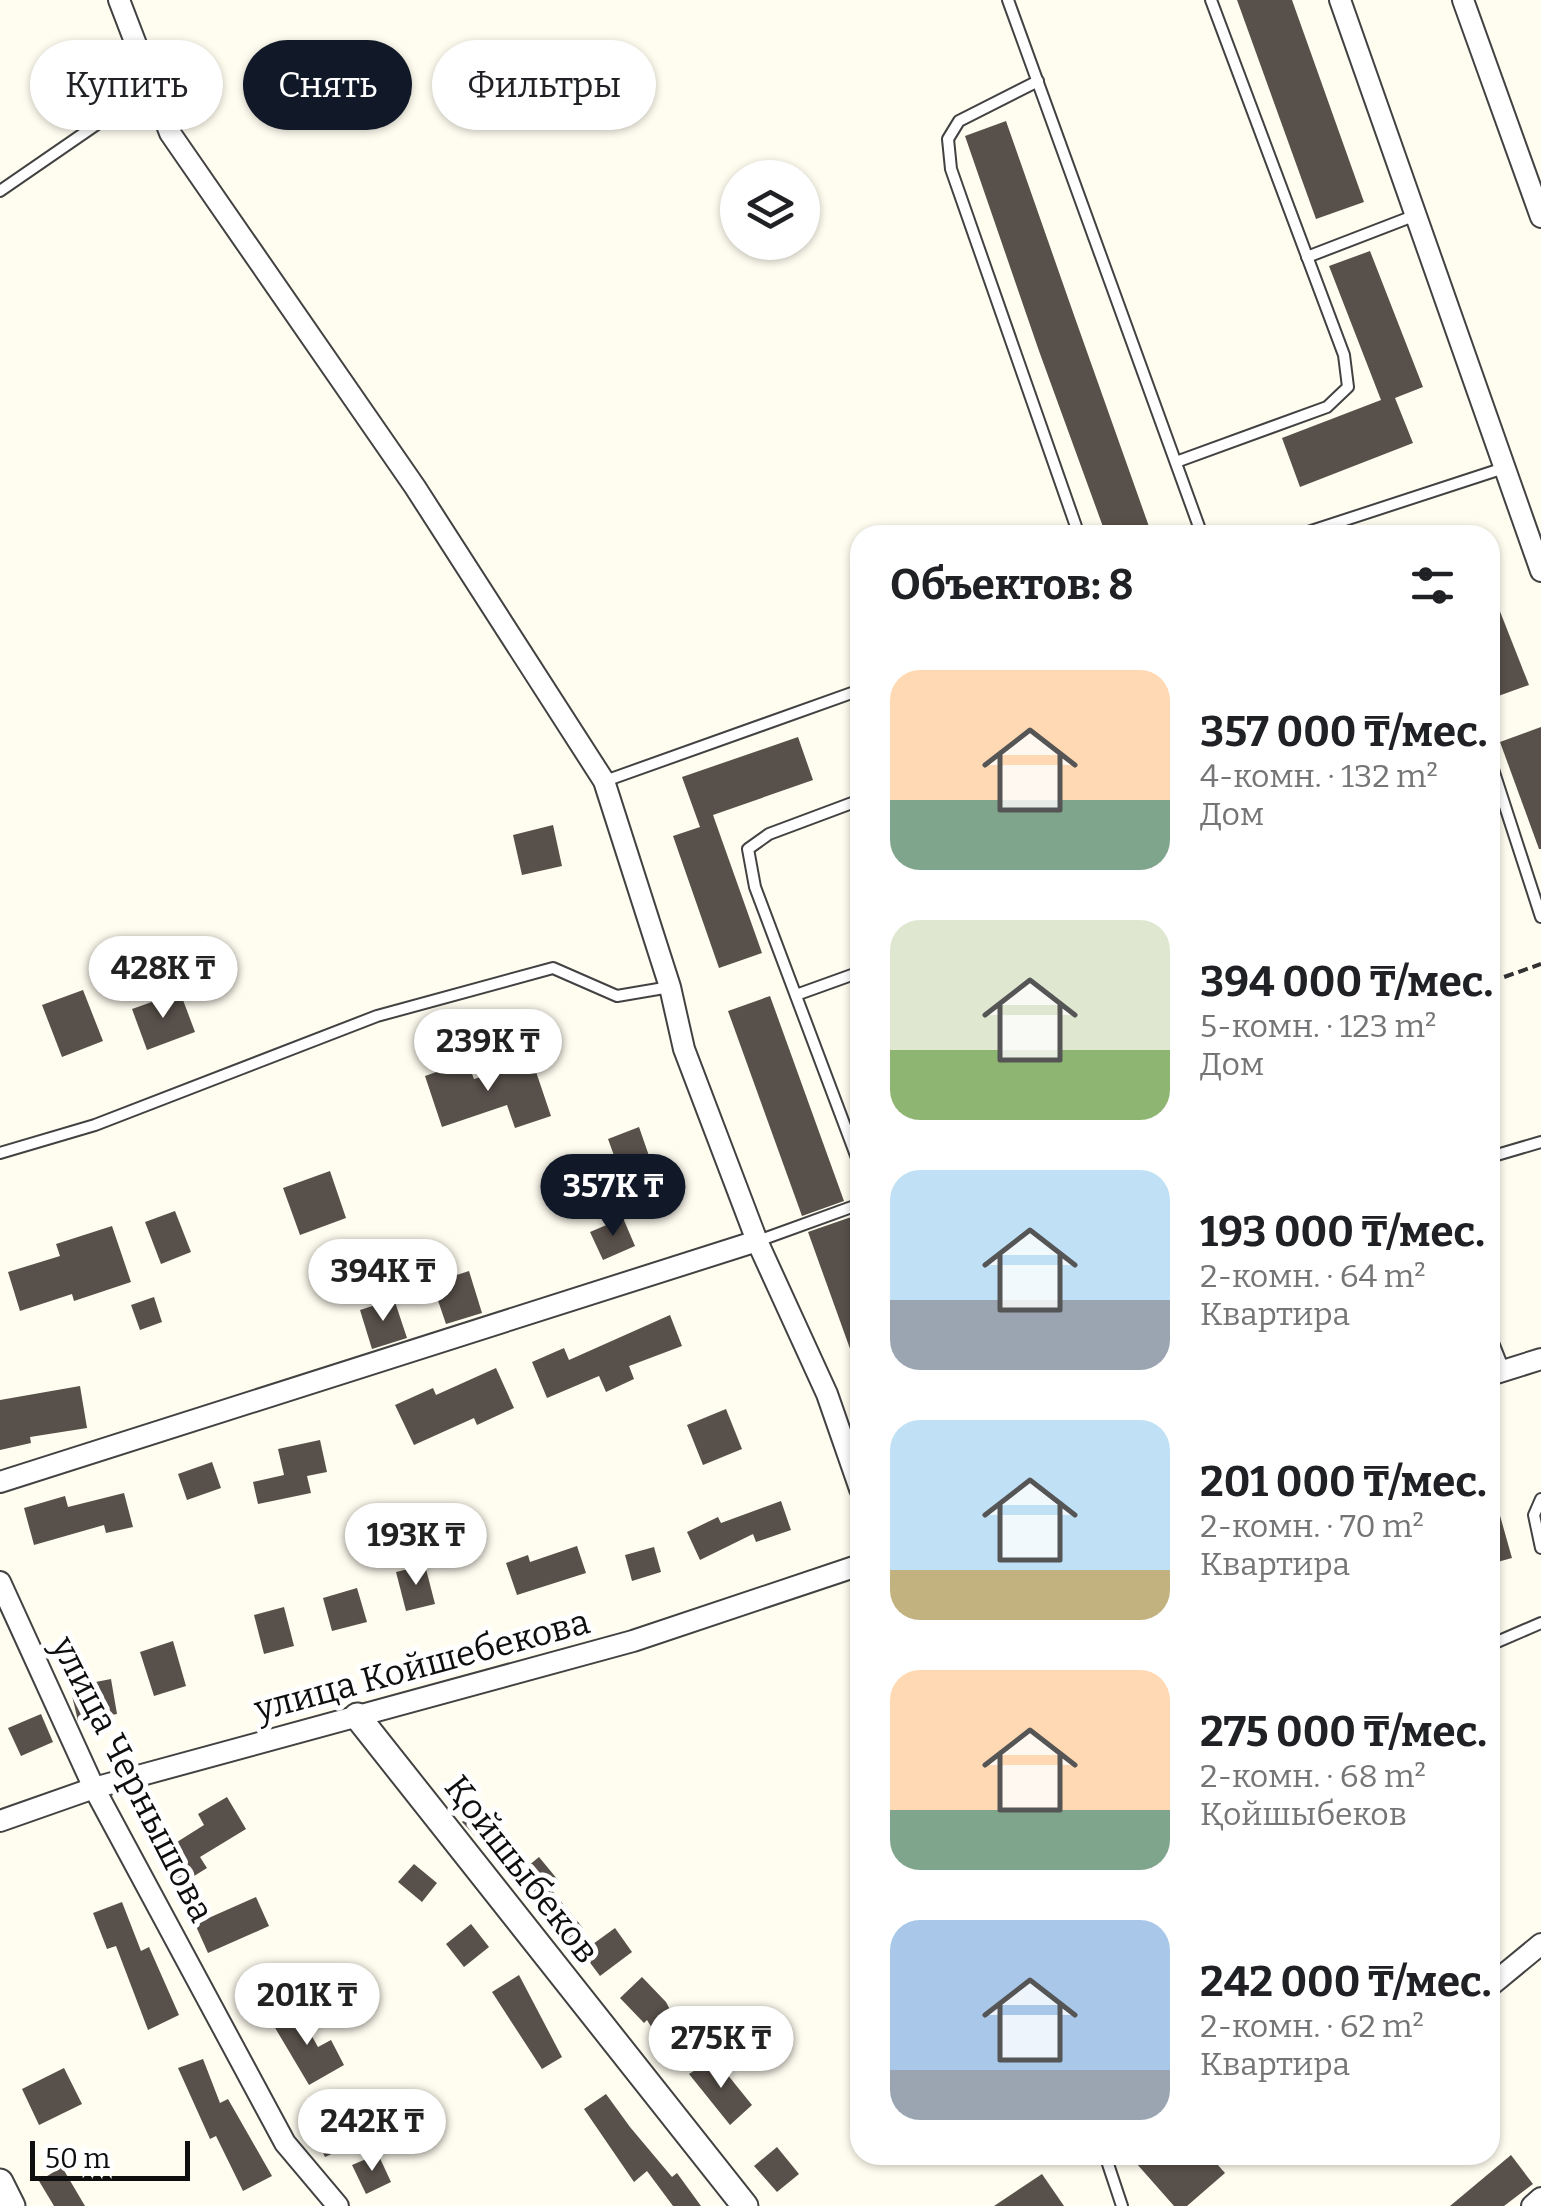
<!DOCTYPE html>
<html lang="ru">
<head>
<meta charset="utf-8">
<style>
	:root { --surface:#fff; --page:#f6f6f6; --text:#202124; --muted:#757577; --accent:#111827 }
	body { margin:0; font-family:Bitter,serif; background:var(--page); color:var(--text); height:100vh; display:flex; flex-direction:column; font-size:38px; white-space:nowrap }
	* { box-sizing:border-box; margin:0 }
	p { font-size:32px; color:var(--muted) }
	.icon { flex:none; width:55px; height:55px; fill:none; stroke:currentColor; stroke-width:2; stroke-linecap:round; stroke-linejoin:round }
	.map { position:relative; flex:1; overflow:hidden }
	.panel { position:absolute; left:850px; top:525px; width:650px; height:1640px; display:flex; flex-direction:column; background:var(--surface); border-radius:30px; box-shadow:0 2px 8px #0004 }
	.panel>* { flex:none }
	.banner { position:absolute; left:30px; top:40px; width:670px; height:90px; display:flex; gap:20px }
	.fabs { position:absolute; left:720px; top:160px; display:grid; gap:20px }
	.fabs a { display:grid; place-items:center; width:100px; height:100px; border-radius:50%; background:var(--surface); box-shadow:0 2px 8px #0004; font-size:50px }
	.scale { position:absolute; left:30px; bottom:25px; width:160px; box-sizing:border-box; padding-left:10px; border:5px solid #0f0f0f; border-top:0; font-size:28px; line-height:35px; white-space:nowrap; color:#0f0f0f; -webkit-text-stroke:8px #fff; paint-order:stroke }
	.price { position:absolute; translate:-50% -85px; padding:0 22px; border-radius:35px; background:#fff; color:#222; font-size:32px; line-height:65px; filter:drop-shadow(0 2px 5px #0008) }
	.price::after { content:''; position:absolute; left:50%; top:60px; width:30px; height:22px; margin-left:-15px; background:inherit; clip-path:polygon(0 0,100% 0,50% 100%) }
	.price.active { background:var(--accent); color:#fff }
	ul { padding:0; list-style:none }
	li { display:flex; align-items:center; gap:30px; height:250px; padding:0 40px }
	li span { display:grid; place-items:center; flex:none; width:280px; height:200px; border-radius:30px; color:#555 }
	li>.icon { margin-inline-start:auto }
	span .icon { width:120px; height:120px; fill:#fffc; stroke-width:1 }
	li b { font-size:42px }
	h2 { display:flex; justify-content:space-between; align-items:center; height:120px; padding:0 40px; font-size:42px }
	.tag { padding:0 35px; border-radius:45px; background:var(--surface); box-shadow:0 2px 8px #0004; font-size:35px; line-height:90px }
	.tag.active { background:var(--accent); color:#fff }
	.map>svg:first-child { display:block }
</style>
</head>
<body>
<div class="map">
<svg width="1541" height="2206" viewBox="0 0 1541 2206">
	<rect width="100%" height="100%" fill="#fffdf0"/>
	<!-- building -->
	<g fill="#58504a">
		<polygon points="1237,0 1292,0 1364,202 1316,219"/>
		<polygon points="1006,121 1075,318 1152,535 1106,535 1039,351 965,136"/>
		<polygon points="1370,251 1423,387 1395,398 1413,443 1300,487 1282,438 1381,400 1329,266"/>
		<polygon points="1490,586 1529,685 1490,699"/>
		<polygon points="1541,727 1541,849 1539,849 1500,742"/>
		<polygon points="798,737 813,780 713,815 762,953 719,968 673,836 700,827 682,777"/>
		<polygon points="553,825 562,866 522,875 513,835"/>
		<polygon points="83,990 103,1041 62,1057 42,1005"/>
		<polygon points="180,992 195,1032 147,1050 132,1009"/>
		<polygon points="770,996 844,1201 802,1216 728,1011"/>
		<polygon points="532,1060 551,1116 515,1128 507,1105 442,1127 425,1076 467,1061 474,1079"/>
		<polygon points="639,1127 656,1176 667,1172 679,1205 648,1216 631,1168 620,1172 608,1139"/>
		<polygon points="330,1171 346,1218 300,1235 283,1188"/>
		<polygon points="175,1211 191,1252 161,1264 145,1222"/>
		<polygon points="854,1216 860,1234 858,1371 808,1232"/>
		<polygon points="623,1218 635,1246 603,1260 590,1232"/>
		<polygon points="112,1226 131,1282 74,1301 72,1294 20,1311 8,1272 60,1256 56,1244"/>
		<polygon points="469,1271 482,1313 446,1324 432,1283"/>
		<polygon points="154,1297 162,1322 140,1330 131,1305"/>
		<polygon points="394,1299 407,1338 372,1349 360,1310"/>
		<polygon points="670,1315 682,1346 629,1366 634,1379 606,1392 599,1376 547,1398 532,1362 564,1348 569,1360"/>
		<polygon points="496,1368 514,1408 477,1425 474,1418 414,1445 395,1405 433,1388 436,1395"/>
		<polygon points="80,1386 87,1428 30,1437 31,1443 0,1450 0,1400"/>
		<polygon points="726,1409 742,1449 703,1465 687,1425"/>
		<polygon points="320,1440 327,1472 307,1476 311,1493 258,1504 253,1482 284,1475 278,1449"/>
		<polygon points="212,1462 221,1488 187,1500 178,1474"/>
		<polygon points="124,1493 133,1527 106,1533 104,1525 34,1545 24,1508 65,1496 68,1507"/>
		<polygon points="1490,1498 1495,1498 1512,1558 1490,1564"/>
		<polygon points="781,1501 791,1530 756,1542 753,1534 700,1560 687,1532 718,1517 721,1523"/>
		<polygon points="577,1546 586,1573 517,1595 506,1563 528,1555 530,1562"/>
		<polygon points="654,1547 661,1572 632,1581 625,1555"/>
		<polygon points="425,1565 435,1604 406,1611 396,1572"/>
		<polygon points="357,1588 367,1622 332,1631 323,1598"/>
		<polygon points="284,1607 294,1646 264,1654 254,1615"/>
		<polygon points="173,1641 186,1686 154,1696 140,1652"/>
		<polygon points="111,1679 117,1714 78,1721 70,1687"/>
		<polygon points="41,1714 53,1742 21,1756 8,1728"/>
		<polygon points="227,1797 246,1829 200,1857 207,1868 178,1886 158,1854 204,1825 198,1814"/>
		<polygon points="481,1803 501,1822 481,1842 462,1822"/>
		<polygon points="539,1857 558,1880 549,1887 583,1928 563,1944 546,1922 551,1918 517,1875"/>
		<polygon points="414,1864 437,1883 422,1902 398,1882"/>
		<polygon points="256,1897 269,1926 208,1953 195,1924"/>
		<polygon points="122,1902 141,1951 149,1947 179,2015 148,2030 116,1946 107,1949 93,1913"/>
		<polygon points="471,1924 489,1947 464,1967 446,1944"/>
		<polygon points="615,1928 632,1952 600,1976 582,1952"/>
		<polygon points="519,1975 562,2057 542,2069 492,1992"/>
		<polygon points="642,1977 666,2002 693,2053 674,2064 647,2020 644,2023 620,1998"/>
		<polygon points="296,2008 318,2047 331,2040 344,2065 309,2085 271,2021"/>
		<polygon points="714,2058 752,2105 730,2125 689,2074"/>
		<polygon points="203,2059 220,2103 228,2099 272,2176 243,2191 216,2136 210,2139 178,2068"/>
		<polygon points="64,2068 82,2104 39,2125 22,2089"/>
		<polygon points="606,2094 630,2127 672,2177 677,2173 701,2206 673,2206 647,2171 634,2182 584,2109"/>
		<polygon points="333,2120 345,2148 325,2157 312,2129"/>
		<polygon points="777,2147 799,2174 777,2192 754,2166"/>
		<polygon points="378,2154 391,2182 366,2194 352,2165"/>
		<polygon points="1129,2155 1209,2155 1225,2173 1187,2206 1174,2206"/>
		<polygon points="1511,2155 1533,2184 1504,2206 1450,2206"/>
		<polygon points="62,2167 85,2206 54,2206 39,2181"/>
		<polygon points="1042,2174 1064,2206 994,2206"/>
	</g>
	<g fill="none" stroke-linecap="round" stroke-linejoin="round">
		<!-- service casing -->
		<g stroke="#424242" stroke-width="14">
			<g id="service">
				<polyline points="1008,0 1202,535"/>
				<polyline points="1038,81 959,121 948,139 951,169 1079,535"/>
				<polyline points="0,191 151,87"/>
				<polyline points="1307,257 1416,215"/>
				<polyline points="1176,462 1327,407 1348,387 1344,355 1211,0"/>
				<polyline points="1299,535 1504,468"/>
				<polyline points="1490,760 1541,917"/>
				<polyline points="605,781 860,690"/>
				<polyline points="860,800 769,834 748,849 755,887 860,1166"/>
				<polyline points="796,995 860,972"/>
				<polyline points="0,1153 95,1125 377,1016 553,968 617,996 670,987"/>
				<polyline points="1490,1157 1541,1142"/>
				<polyline points="758,1241 860,1204"/>
				<polyline points="1490,1335 1504,1370"/>
				<polyline points="1541,1499 1534,1515 1541,1548"/>
				<polyline points="1490,1645 1541,1623"/>
				<polyline points="1105,2155 1122,2206"/>
			</g>
		</g>
		<!-- minor casing -->
		<g stroke="#424242" stroke-width="24">
			<g id="minor">
				<polyline points="119,0 170,133 415,487 604,781 670,987 684,1049 757,1241 827,1394 860,1489"/>
				<polyline points="1340,0 1541,571"/>
				<polyline points="1463,0 1541,217"/>
				<polyline points="1490,1375 1541,1359"/>
				<polyline points="0,1482 757,1241"/>
				<polyline points="0,1582 94,1788 285,2143 338,2206"/>
				<polyline points="0,1821 94,1788 633,1641 860,1565"/>
				<polyline points="1490,1986 1541,1944"/>
				<polyline points="1532,2206 1541,2198"/>
			</g>
		</g>
		<!-- tertiary casing -->
		<g stroke="#424242" stroke-width="29">
			<g id="tertiary">
				<polyline points="357,1716 745,2206"/>
				<polyline points="0,2182 12,2206"/>
			</g>
		</g>
		<!-- path -->
		<polyline stroke="#313131" stroke-width="4" stroke-dasharray="10 5" stroke-linecap="butt" points="1490,982 1541,964"/>
		<!-- service -->
		<use href="#service" stroke="#fff" stroke-width="10"/>
		<!-- minor -->
		<use href="#minor" stroke="#fff" stroke-width="20"/>
		<!-- tertiary -->
		<use href="#tertiary" stroke="#fff" stroke-width="25"/>
	</g>
	<g text-anchor="middle" dominant-baseline="central" stroke-width="10" stroke-linejoin="round" paint-order="stroke">
		<!-- street labels -->
		<g font-size="35" fill="#0f0f0f" stroke="#fff">
			<text transform="translate(422 1665) rotate(-15)">улица Койшебекова</text>
			<text transform="translate(133 1779) rotate(63)">улица Чернышова</text>
			<text transform="translate(522 1869) rotate(52)">Қойшыбеков</text>
		</g>
	</g>
</svg>
<div class="fabs">
<a><svg class="icon" aria-label="layers" viewBox="0 0 24 24"><path d="M12 4l9 5-9 5-9-5zM3 14l9 5 9-5"/></svg></a>
</div>
<div class="scale">50 m</div>
<b class="price" style="left:163px;top:1021px">428K ₸</b>
<b class="price" style="left:488px;top:1094px">239K ₸</b>
<b class="price active" style="left:613px;top:1239px">357K ₸</b>
<b class="price" style="left:383px;top:1324px">394K ₸</b>
<b class="price" style="left:416px;top:1588px">193K ₸</b>
<b class="price" style="left:307px;top:2048px">201K ₸</b>
<b class="price" style="left:721px;top:2091px">275K ₸</b>
<b class="price" style="left:372px;top:2174px">242K ₸</b>
<div class="banner">
<a class="tag">Купить</a>
<a class="tag active">Снять</a>
<a class="tag">Фильтры</a>
</div>
<section class="panel">
<h2>Объектов: 8<svg class="icon" aria-label="filters" viewBox="0 0 24 24"><path d="M4 7h16M4 17h16"/><circle cx="9" cy="7" r="2"/><circle cx="15" cy="17" r="2"/></svg></h2>
<ul>
<li><span style="background:linear-gradient(#ffd9b3 65%,#7fa58c 0)"><svg class="icon" aria-label="home" viewBox="0 0 24 24"><path d="M3 11l9-7 9 7M6 9v11h12V9"/></svg></span><div><b>357 000 ₸/мес.</b><p>4-комн. · 132 m²</p><p>Дом</p></div></li>
<li><span style="background:linear-gradient(#dfe7d0 65%,#8fb573 0)"><svg class="icon" aria-label="home" viewBox="0 0 24 24"><path d="M3 11l9-7 9 7M6 9v11h12V9"/></svg></span><div><b>394 000 ₸/мес.</b><p>5-комн. · 123 m²</p><p>Дом</p></div></li>
<li><span style="background:linear-gradient(#bfe0f5 65%,#9aa5b1 0)"><svg class="icon" aria-label="home" viewBox="0 0 24 24"><path d="M3 11l9-7 9 7M6 9v11h12V9"/></svg></span><div><b>193 000 ₸/мес.</b><p>2-комн. · 64 m²</p><p>Квартира</p></div></li>
<li><span style="background:linear-gradient(#bfe0f5 75%,#c2b280 0)"><svg class="icon" aria-label="home" viewBox="0 0 24 24"><path d="M3 11l9-7 9 7M6 9v11h12V9"/></svg></span><div><b>201 000 ₸/мес.</b><p>2-комн. · 70 m²</p><p>Квартира</p></div></li>
<li><span style="background:linear-gradient(#ffd9b3 70%,#7fa58c 0)"><svg class="icon" aria-label="home" viewBox="0 0 24 24"><path d="M3 11l9-7 9 7M6 9v11h12V9"/></svg></span><div><b>275 000 ₸/мес.</b><p>2-комн. · 68 m²</p><p>Қойшыбеков</p></div></li>
<li><span style="background:linear-gradient(#a9c7e8 75%,#9aa5b1 0)"><svg class="icon" aria-label="home" viewBox="0 0 24 24"><path d="M3 11l9-7 9 7M6 9v11h12V9"/></svg></span><div><b>242 000 ₸/мес.</b><p>2-комн. · 62 m²</p><p>Квартира</p></div></li>
</ul>
</section>
</div>
</body>
</html>
